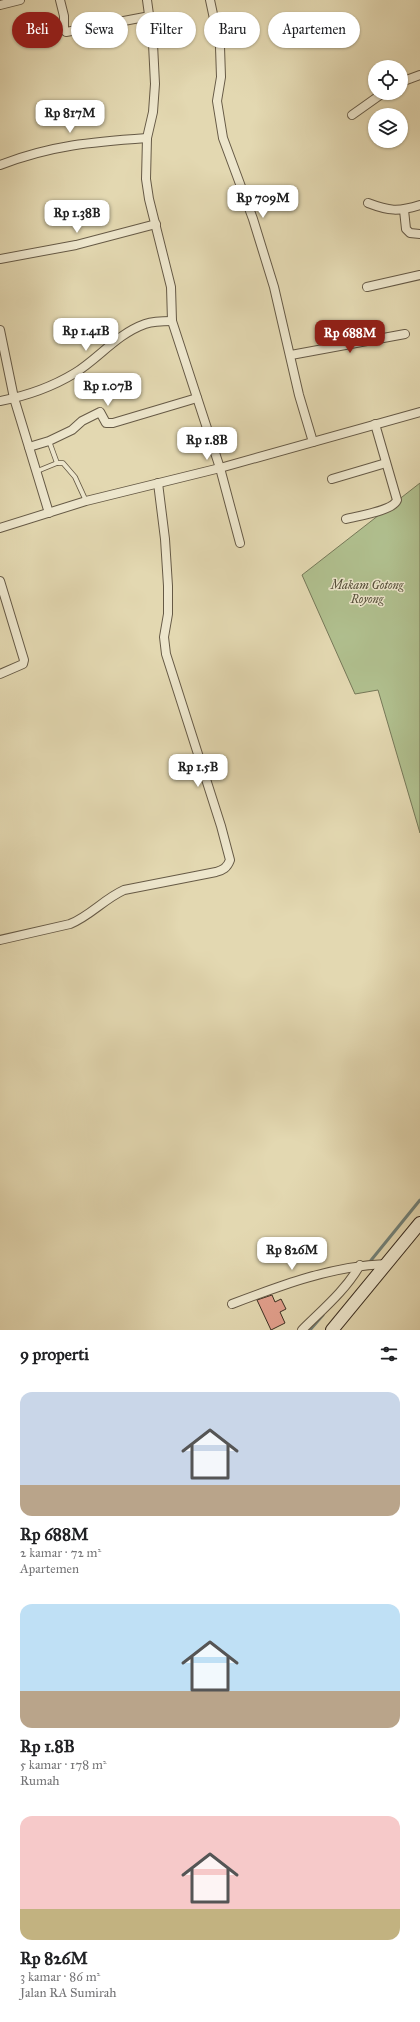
<!DOCTYPE html>
<html lang="id">
<head>
<meta charset="utf-8">
<style>
	:root { --surface:#fff; --page:#f6f6f6; --text:#202124; --muted:#757577; --accent:#8f2418 }
	body { margin:0; font-family:"IM FELL Great Primer",serif; background:var(--page); color:var(--text); height:100vh; display:flex; flex-direction:column; font-size:15px; white-space:nowrap }
	* { box-sizing:border-box; margin:0 }
	p { font-size:13px; color:var(--muted) }
	.icon { flex:none; width:22px; height:22px; fill:none; stroke:currentColor; stroke-width:2; stroke-linecap:round; stroke-linejoin:round }
	.map { position:relative; height:1330px; overflow:hidden }
	.details { display:flex; flex-direction:column; background:var(--surface); flex:1 }
	.details>* { flex:none }
	.top-card { position:absolute; left:12px; top:12px; width:396px; height:36px; display:flex; gap:8px }
	.fabs { position:absolute; left:368px; top:60px; display:grid; gap:8px }
	.fabs a { display:grid; place-items:center; width:40px; height:40px; border-radius:50%; background:var(--surface); box-shadow:0 1px 3px #0004; font-size:20px }
	.price { position:absolute; translate:-50% -34px; padding:0 9px; border-radius:8px; background:#fff; color:#222; font-size:13px; line-height:26px; filter:drop-shadow(0 1px 2px #0008) }
	.price::after { content:''; position:absolute; left:50%; top:24px; width:12px; height:9px; margin-left:-6px; background:inherit; clip-path:polygon(0 0,100% 0,50% 100%) }
	.price.current { background:var(--accent); color:#fff }
	ul { padding:0; list-style:none }
	li { display:grid; align-content:center; gap:8px; height:212px; padding:0 20px }
	li span { display:grid; place-items:center; height:124px; border-radius:12px; color:#555 }
	li>.icon { margin-inline-start:auto }
	span .icon { width:72px; height:72px; fill:#fffc; stroke-width:1 }
	li b { font-size:17px }
	h2 { display:flex; justify-content:space-between; align-items:center; height:48px; padding:0 20px; font-size:17px }
	.chip { padding:0 14px; border-radius:18px; background:var(--surface); box-shadow:0 1px 3px #0004; font-size:14px; line-height:36px }
	.chip.current { background:var(--accent); color:#fff }
	.map>svg:first-child { display:block }
</style>
</head>
<body>
<div class="map">
<svg width="420" height="1330" viewBox="0 0 420 1330">
	<rect width="100%" height="100%" fill="#e3d8b1"/>
	<filter id="stains"><feTurbulence type="fractalNoise" baseFrequency=".005" numOctaves="4"/><feColorMatrix values="0 0 0 0 .2 0 0 0 0 .09 0 0 0 0 .02 0 0 0 .5 -.17"/></filter>
	<radialGradient id="worn" r=".72"><stop offset=".6" stop-color="#630" stop-opacity="0"/><stop offset="1" stop-color="#630" stop-opacity=".3"/></radialGradient>
	<!-- green -->
	<polygon fill="#b0bf8e" stroke="#767858" points="420,483 420,833 378,690 355,694 302,575"/>
	<g fill="none" stroke-linecap="round" stroke-linejoin="round">
		<!-- stream -->
		<g stroke="#738279" stroke-width="3">
			<polyline points="368,1264 420,1200"/>
			<polyline points="310,1330 323,1315"/>
		</g>
	</g>
	<!-- building -->
	<polygon fill="#e2a08d" stroke="#3d3023" points="272,1295 275,1302 281,1299 286,1309 280,1312 285,1323 271,1330 257,1300"/>
	<g fill="none" stroke-linecap="round" stroke-linejoin="round">
		<!-- lane casing -->
		<g stroke="#665a46" stroke-width="5.5">
			<g id="lane">
				<polyline points="49,441 57,463 63,463 75,477 86,501"/>
				<polyline points="35,472 57,463"/>
			</g>
		</g>
		<!-- street casing -->
		<g stroke="#665a46" stroke-width="10">
			<g id="street">
				<polyline points="60,0 64,16 64,30 66,32 150,16"/>
				<polyline points="147,0 153,44 155,84 153,112 147,138 146,179 149,199 171,287 172,321 220,468 240,543"/>
				<polyline points="210,0 220,47 221,77 217,101 223,138 253,219 274,287 299,395 313,442"/>
				<polyline points="0,5 20,0"/>
				<polyline points="401,82 420,75"/>
				<polyline points="352,115 383,93"/>
				<path d="M0,165C52,145 92,142 147,138"/>
				<path d="M368,203C389,211 398,212 420,205"/>
				<polyline points="404,210 406,229 410,233 420,234"/>
				<polyline points="0,259 76,245 156,224"/>
				<polyline points="367,287 420,275"/>
				<polyline points="0,330 14,398 49,513"/>
				<polyline points="291,355 405,334"/>
				<path d="M0,401C26,396 52,387 75,373C99,358 117,334 145,324C154,321 163,321 172,321"/>
				<polyline points="29,447 49,441 72,430 82,421 100,412 106,423 113,423 197,398"/>
				<polyline points="332,479 386,463"/>
				<path d="M346,519C357,516 393,511 397,500L375,424"/>
				<polyline points="0,528 86,501 220,468 420,412"/>
				<polyline points="0,581 24,660 23,664 0,674"/>
				<path d="M0,940L70,924C90,916 104,899 124,890L216,872C223,870 227,868 230,860L221,826L166,654L164,637L168,614V586L165,539L158,483"/>
				<path d="M232,1304C282,1285 332,1266 386,1264"/>
				<path d="M302,1330C322,1310 346,1290 360,1265"/>
			</g>
		</g>
		<!-- secondary casing -->
		<g stroke="#3d3023" stroke-width="14">
			<polyline id="secondary" points="332,1330 420,1223"/>
		</g>
		<!-- lane -->
		<use href="#lane" stroke="#ede6cc" stroke-width="4"/>
		<!-- street -->
		<use href="#street" stroke="#ede6cc" stroke-width="8"/>
		<!-- secondary -->
		<use href="#secondary" stroke="#ede6cc" stroke-width="12"/>
	</g>
	<g text-anchor="middle" dominant-baseline="central" stroke-width="3" stroke-linejoin="round" paint-order="stroke">
		<!-- park labels -->
		<g font-size="12" font-style="italic" fill="#544d38" stroke="#ede6cc">
			<text x="367" y="585">Makam Gotong<tspan x="367" dy="14">Royong</tspan></text>
		</g>
	</g>
	<rect width="100%" height="100%" filter="url(#stains)"/>
	<rect width="100%" height="100%" fill="url(#worn)"/>
</svg>
<div class="fabs">
<a><svg class="icon" aria-label="locate" viewBox="0 0 24 24"><circle cx="12" cy="12" r="6"/><path d="M12 2v4M12 18v4M2 12h4M18 12h4"/></svg></a>
<a><svg class="icon" aria-label="layers" viewBox="0 0 24 24"><path d="M12 4l9 5-9 5-9-5zM3 14l9 5 9-5"/></svg></a>
</div>
<b class="price" style="left:70px;top:134px">Rp 817M</b>
<b class="price" style="left:263px;top:219px">Rp 709M</b>
<b class="price" style="left:77px;top:234px">Rp 1.38B</b>
<b class="price" style="left:86px;top:352px">Rp 1.41B</b>
<b class="price current" style="left:350px;top:354px">Rp 688M</b>
<b class="price" style="left:108px;top:407px">Rp 1.07B</b>
<b class="price" style="left:207px;top:461px">Rp 1.8B</b>
<b class="price" style="left:198px;top:788px">Rp 1.5B</b>
<b class="price" style="left:292px;top:1271px">Rp 826M</b>
<div class="top-card">
<a class="chip current">Beli</a>
<a class="chip">Sewa</a>
<a class="chip">Filter</a>
<a class="chip">Baru</a>
<a class="chip">Apartemen</a>
</div>
</div>
<section class="details">
<h2>9 properti<svg class="icon" aria-label="filters" viewBox="0 0 24 24"><path d="M4 7h16M4 17h16"/><circle cx="9" cy="7" r="2"/><circle cx="15" cy="17" r="2"/></svg></h2>
<ul>
<li><span style="background:linear-gradient(#c9d6e8 75%,#b9a48a 0)"><svg class="icon" aria-label="home" viewBox="0 0 24 24"><path d="M3 11l9-7 9 7M6 9v11h12V9"/></svg></span><div><b>Rp 688M</b><p>2 kamar · 72 m²</p><p>Apartemen</p></div></li>
<li><span style="background:linear-gradient(#bfe0f5 70%,#b9a48a 0)"><svg class="icon" aria-label="home" viewBox="0 0 24 24"><path d="M3 11l9-7 9 7M6 9v11h12V9"/></svg></span><div><b>Rp 1.8B</b><p>5 kamar · 178 m²</p><p>Rumah</p></div></li>
<li><span style="background:linear-gradient(#f6c9c9 75%,#c2b280 0)"><svg class="icon" aria-label="home" viewBox="0 0 24 24"><path d="M3 11l9-7 9 7M6 9v11h12V9"/></svg></span><div><b>Rp 826M</b><p>3 kamar · 86 m²</p><p>Jalan RA Sumirah</p></div></li>
</ul>
</section>
</body>
</html>
